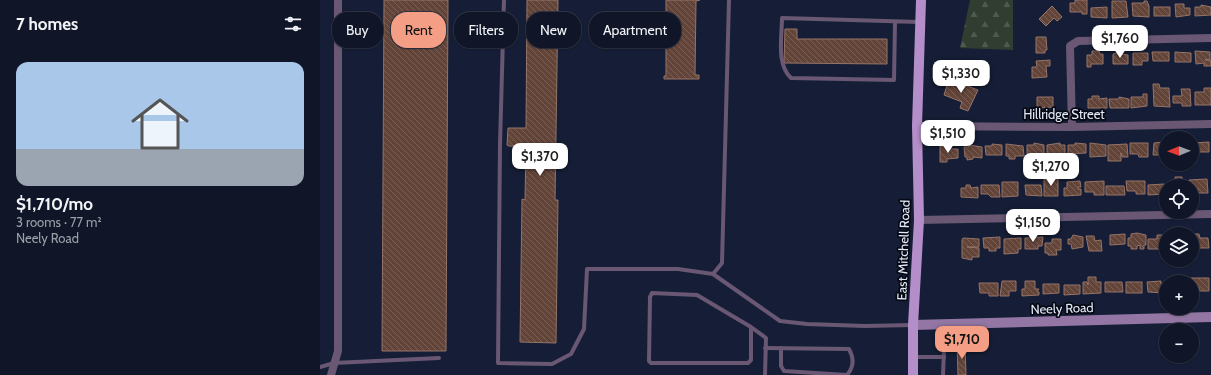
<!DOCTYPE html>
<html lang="en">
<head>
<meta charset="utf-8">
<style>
	:root { --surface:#101628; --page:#191f30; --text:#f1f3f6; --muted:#9c9fa8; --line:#303545; --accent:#f49e86 }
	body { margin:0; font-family:Cabin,sans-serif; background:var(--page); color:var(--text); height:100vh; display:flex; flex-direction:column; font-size:15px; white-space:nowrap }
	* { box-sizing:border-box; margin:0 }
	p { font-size:13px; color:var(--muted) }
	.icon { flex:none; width:22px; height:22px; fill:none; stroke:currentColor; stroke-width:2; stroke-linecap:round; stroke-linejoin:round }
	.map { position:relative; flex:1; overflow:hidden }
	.sheet { display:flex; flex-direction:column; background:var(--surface); width:320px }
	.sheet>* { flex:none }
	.hud { position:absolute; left:12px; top:12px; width:380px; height:36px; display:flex; gap:8px }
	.needle { width:26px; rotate:269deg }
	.tools { position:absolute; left:839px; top:131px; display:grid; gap:8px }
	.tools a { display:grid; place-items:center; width:40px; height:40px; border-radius:50%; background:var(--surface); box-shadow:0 1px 3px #0004,0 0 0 1px var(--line); font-size:20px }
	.price { position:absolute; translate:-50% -34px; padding:0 9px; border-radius:8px; background:#fff; color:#222; font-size:13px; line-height:26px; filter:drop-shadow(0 1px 2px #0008) }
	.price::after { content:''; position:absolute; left:50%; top:24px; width:12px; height:9px; margin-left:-6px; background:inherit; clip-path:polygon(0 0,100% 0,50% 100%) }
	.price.current { background:var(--accent); color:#111 }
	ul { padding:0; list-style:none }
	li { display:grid; align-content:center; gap:8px; height:212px; padding:0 16px }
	li span { display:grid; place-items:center; height:124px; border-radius:12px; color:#555 }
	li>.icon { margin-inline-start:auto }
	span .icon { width:72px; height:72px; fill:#fffc; stroke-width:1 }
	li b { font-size:17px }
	h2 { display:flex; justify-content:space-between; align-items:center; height:48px; padding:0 16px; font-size:17px }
	.tag { padding:0 14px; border-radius:16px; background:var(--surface); box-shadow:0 1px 3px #0004,0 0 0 1px var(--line); font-size:14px; line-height:36px }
	.tag.current { background:var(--accent); color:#111 }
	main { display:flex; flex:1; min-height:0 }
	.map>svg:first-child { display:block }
</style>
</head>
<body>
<main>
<section class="sheet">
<h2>7 homes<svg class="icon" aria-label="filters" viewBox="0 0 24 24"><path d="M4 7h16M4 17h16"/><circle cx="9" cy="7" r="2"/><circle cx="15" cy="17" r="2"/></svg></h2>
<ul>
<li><span style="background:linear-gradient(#a9c7e8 70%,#9aa5b1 0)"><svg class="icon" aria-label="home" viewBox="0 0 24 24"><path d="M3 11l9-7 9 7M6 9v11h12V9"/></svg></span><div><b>$1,710/mo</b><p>3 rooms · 77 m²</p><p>Neely Road</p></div></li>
</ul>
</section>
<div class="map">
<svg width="891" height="375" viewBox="0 0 891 375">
	<defs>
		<pattern id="forest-firs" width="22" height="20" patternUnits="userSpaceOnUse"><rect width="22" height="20" fill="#303d30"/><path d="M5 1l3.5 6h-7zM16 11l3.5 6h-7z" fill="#4e594f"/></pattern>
		<pattern id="building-back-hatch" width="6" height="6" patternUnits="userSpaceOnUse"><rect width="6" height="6" fill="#634439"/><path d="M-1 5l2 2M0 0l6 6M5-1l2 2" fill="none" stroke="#795f56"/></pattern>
	</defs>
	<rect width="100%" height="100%" fill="#151e36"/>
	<!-- forest -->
	<polygon fill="url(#forest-firs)" points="650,0 693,0 693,50 640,48"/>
	<!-- building -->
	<g fill="url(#building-back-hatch)" stroke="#967468">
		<polygon points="64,0 128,0 126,351 62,351"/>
		<polygon points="207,0 238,0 235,200 238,200 236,343 200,342 202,199 205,200 206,147 189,146 187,145 188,128 206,128"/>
		<polygon points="346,0 380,0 376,1 375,75 379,75 379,79 344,79 344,76 346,76"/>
		<polygon points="755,0 767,0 767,14 762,14 762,12 750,12 750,3 755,3"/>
		<polygon points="792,1 806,1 808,17 792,18"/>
		<polygon points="824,1 827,1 829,6 829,17 813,16 812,3 824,3"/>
		<polygon points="855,4 864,4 864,8 870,8 870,15 856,17"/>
		<polygon points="881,5 891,7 891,15 875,16 875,7 881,7"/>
		<polygon points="732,6 742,17 737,21 734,18 726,26 719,19"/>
		<polygon points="787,7 787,18 771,17 771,8"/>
		<rect x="834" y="7" width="16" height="9"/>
		<polygon points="465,29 477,29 477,39 567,39 567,64 464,63"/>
		<polygon points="716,37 726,37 727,50 725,50 725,53 716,53"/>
		<polygon points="772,51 779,51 780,54 783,54 783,64 771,64 771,67 767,67 767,55 772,55"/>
		<polygon points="875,51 890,52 890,59 885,60 891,60 891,66 884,66 884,63 876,64"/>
		<polygon points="832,52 849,52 849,61 833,61"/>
		<polygon points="855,52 871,53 871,62 855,62"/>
		<polygon points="796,53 808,55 808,64 793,64 793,54"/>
		<polygon points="813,53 828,53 828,61 822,61 822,65 813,65"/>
		<polygon points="730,60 730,66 726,66 727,77 712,78 712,67 717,67 716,61"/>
		<polygon points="629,79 658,90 648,111 640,108 642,102 624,95"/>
		<polygon points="833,84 839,84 840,88 849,88 850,107 834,106"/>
		<polygon points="884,88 891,88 891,105 875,105 875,92 884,92"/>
		<polygon points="861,89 870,89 871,106 862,106 862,103 853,103 853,96 862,96"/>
		<polygon points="823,94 827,94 827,106 811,108 811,97 823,97"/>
		<polygon points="772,96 779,96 779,99 787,98 787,108 768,108 768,99 772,99"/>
		<polygon points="717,97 733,97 733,107 717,108"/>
		<polygon points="799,97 809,99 809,108 790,108 789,99 799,99"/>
		<polygon points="843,142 846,142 846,155 833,155 834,143"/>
		<polygon points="889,142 889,152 873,152 873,143"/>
		<polygon points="714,143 724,145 724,154 720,154 720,157 713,157 713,154 707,154 707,145 714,145"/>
		<polygon points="740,143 740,145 745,145 745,154 742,154 742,161 737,161 737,156 727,156 727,145"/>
		<polygon points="755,143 766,144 766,153 748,154 748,145 755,145"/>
		<polygon points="770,143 786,145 786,156 770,157"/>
		<polygon points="810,143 828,143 828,157 819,157 818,154 810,154"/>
		<polygon points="672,144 682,145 682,155 666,155 665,146 672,146"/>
		<polygon points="686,144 703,146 704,156 695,156 695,159 689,159 689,156 686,156"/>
		<polygon points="807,144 808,157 802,157 801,153 801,161 788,161 788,145"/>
		<polygon points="649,145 662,147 662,158 653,157 653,159 647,160 647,157 645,157 644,147 649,147"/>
		<polygon points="620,146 629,146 629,149 638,149 638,158 627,159 627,162 620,162"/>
		<polygon points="738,177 738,196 724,196 724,178"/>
		<polygon points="855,177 862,177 862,184 865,186 849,186 855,184"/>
		<polygon points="887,179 888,193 878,193 878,189 872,190 872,186 869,186 869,180"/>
		<polygon points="760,181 761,187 758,187 758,189 761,189 761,195 744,196 744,188 747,188 747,182"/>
		<polygon points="784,181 784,195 774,195 774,192 765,192 765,182"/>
		<polygon points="806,181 825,181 825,194 816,194 816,191 807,191"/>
		<polygon points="682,182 698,182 698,196 682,197"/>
		<polygon points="844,184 845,194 828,195 828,185"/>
		<polygon points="646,185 650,185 651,188 658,187 658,198 641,197 641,188 646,188"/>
		<polygon points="661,185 679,185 680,197 671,197 668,194 661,194"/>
		<polygon points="705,185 721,185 722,196 706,195"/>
		<polygon points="786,186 804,186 805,195 786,195"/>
		<polygon points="817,233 826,235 826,245 824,245 824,249 820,249 820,245 817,246 817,249 811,249 811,246 808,246 808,238 811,238 811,234"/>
		<polygon points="805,234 805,244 790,245 790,235"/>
		<polygon points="870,234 879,234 880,238 888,238 889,248 872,248 872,234"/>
		<polygon points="753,235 763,237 763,247 752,249 751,244 748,244 748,239 751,239"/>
		<polygon points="837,235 846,235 846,249 828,249 828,239 837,239"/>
		<polygon points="766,236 774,236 775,241 781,240 782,251 769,251"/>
		<polygon points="680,237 680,248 676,248 676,251 669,251 669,248 664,248 663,238"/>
		<polygon points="723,237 722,246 718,246 718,249 705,249 705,238"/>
		<polygon points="643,238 659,239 659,247 647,247 659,248 659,257 652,257 652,260 642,258 642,240"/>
		<polygon points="701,238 701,249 698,249 698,253 684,254 684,239"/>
		<polygon points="732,239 741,239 741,250 736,250 737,255 728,255 728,253 725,253 725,243 732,243"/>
		<polygon points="768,277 776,277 776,282 781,282 781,293 763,294 763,282 767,282 768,285"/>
		<polygon points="865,277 865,282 852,282 852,278"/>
		<polygon points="870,278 889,278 889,291 879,291 879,287 872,287"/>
		<polygon points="682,281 696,281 696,291 689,291 689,296 680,296"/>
		<polygon points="705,281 715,281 715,289 719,289 717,292 719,292 719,295 702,296 702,289 705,289"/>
		<polygon points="841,281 841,284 844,283 844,293 828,292 827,282"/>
		<polygon points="785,282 802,282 803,292 785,292"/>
		<rect x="806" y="282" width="16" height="11"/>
		<polygon points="659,283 678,283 678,296 669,296 669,293 660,293"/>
		<polygon points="723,284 739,284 739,293 723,294"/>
		<polygon points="744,285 760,285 760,294 744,295"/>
		<polygon points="637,344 645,344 646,375 638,375"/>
	</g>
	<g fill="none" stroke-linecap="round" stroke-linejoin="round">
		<!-- lane -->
		<g stroke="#695773" stroke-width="4">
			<polyline points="184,0 180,144 178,363 232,364 251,354 264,329 267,269 358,269 393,274 460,321 487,324 545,326 593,325"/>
			<path d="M575,22L574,80L471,78C456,64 462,37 462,18L599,22"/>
			<polyline points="393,274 402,263 409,0"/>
			<polyline points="431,327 431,360 428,363 331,363 329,361 330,297 332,293 377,295 431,327 446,338 445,375"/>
			<polyline points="624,338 654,340 656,335 656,323"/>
			<path d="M445,348L529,349C534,358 534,367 527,375L464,371L461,366V348"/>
			<polyline points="594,357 624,357"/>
			<polyline points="0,367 14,363 119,358"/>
			<polyline points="623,375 625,325"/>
		</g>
		<!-- street -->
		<g stroke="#695773" stroke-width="8">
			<polyline points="597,126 752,127 891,124"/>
			<polyline points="752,127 750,46 758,41 891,38"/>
			<polyline points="599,220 891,214"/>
			<polyline points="11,375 18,351 18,0"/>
		</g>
		<!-- secondary -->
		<polyline stroke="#9376a3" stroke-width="10" points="593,325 891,317"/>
		<!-- primary -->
		<polyline stroke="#b48ec8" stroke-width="10" points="593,375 593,325 599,220 597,126 601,0"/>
	</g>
	<g text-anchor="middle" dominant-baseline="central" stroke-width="3.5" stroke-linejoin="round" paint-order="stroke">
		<!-- street labels -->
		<g font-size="13" fill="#e2e9f9" stroke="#060913">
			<text x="744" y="114">Hillridge Street</text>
			<text transform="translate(583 250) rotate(-88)">East Mitchell Road</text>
			<text transform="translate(742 308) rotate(-2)">Neely Road</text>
		</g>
	</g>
</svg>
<div class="tools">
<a><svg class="needle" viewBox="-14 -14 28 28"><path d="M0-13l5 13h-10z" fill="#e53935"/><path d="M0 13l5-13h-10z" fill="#9c9fa8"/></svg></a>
<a><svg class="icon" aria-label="locate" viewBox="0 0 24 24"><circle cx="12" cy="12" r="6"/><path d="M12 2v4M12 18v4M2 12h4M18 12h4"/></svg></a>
<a><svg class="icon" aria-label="layers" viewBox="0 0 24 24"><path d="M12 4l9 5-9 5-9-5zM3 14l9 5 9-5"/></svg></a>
<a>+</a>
<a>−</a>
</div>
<b class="price" style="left:800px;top:59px">$1,760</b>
<b class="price" style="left:641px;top:94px">$1,330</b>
<b class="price" style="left:628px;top:154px">$1,510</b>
<b class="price" style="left:220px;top:177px">$1,370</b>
<b class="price" style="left:731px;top:187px">$1,270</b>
<b class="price" style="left:713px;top:243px">$1,150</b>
<b class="price current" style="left:642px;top:360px">$1,710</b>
<div class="hud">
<a class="tag">Buy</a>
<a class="tag current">Rent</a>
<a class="tag">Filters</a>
<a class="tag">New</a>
<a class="tag">Apartment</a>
</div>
</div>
</main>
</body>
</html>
